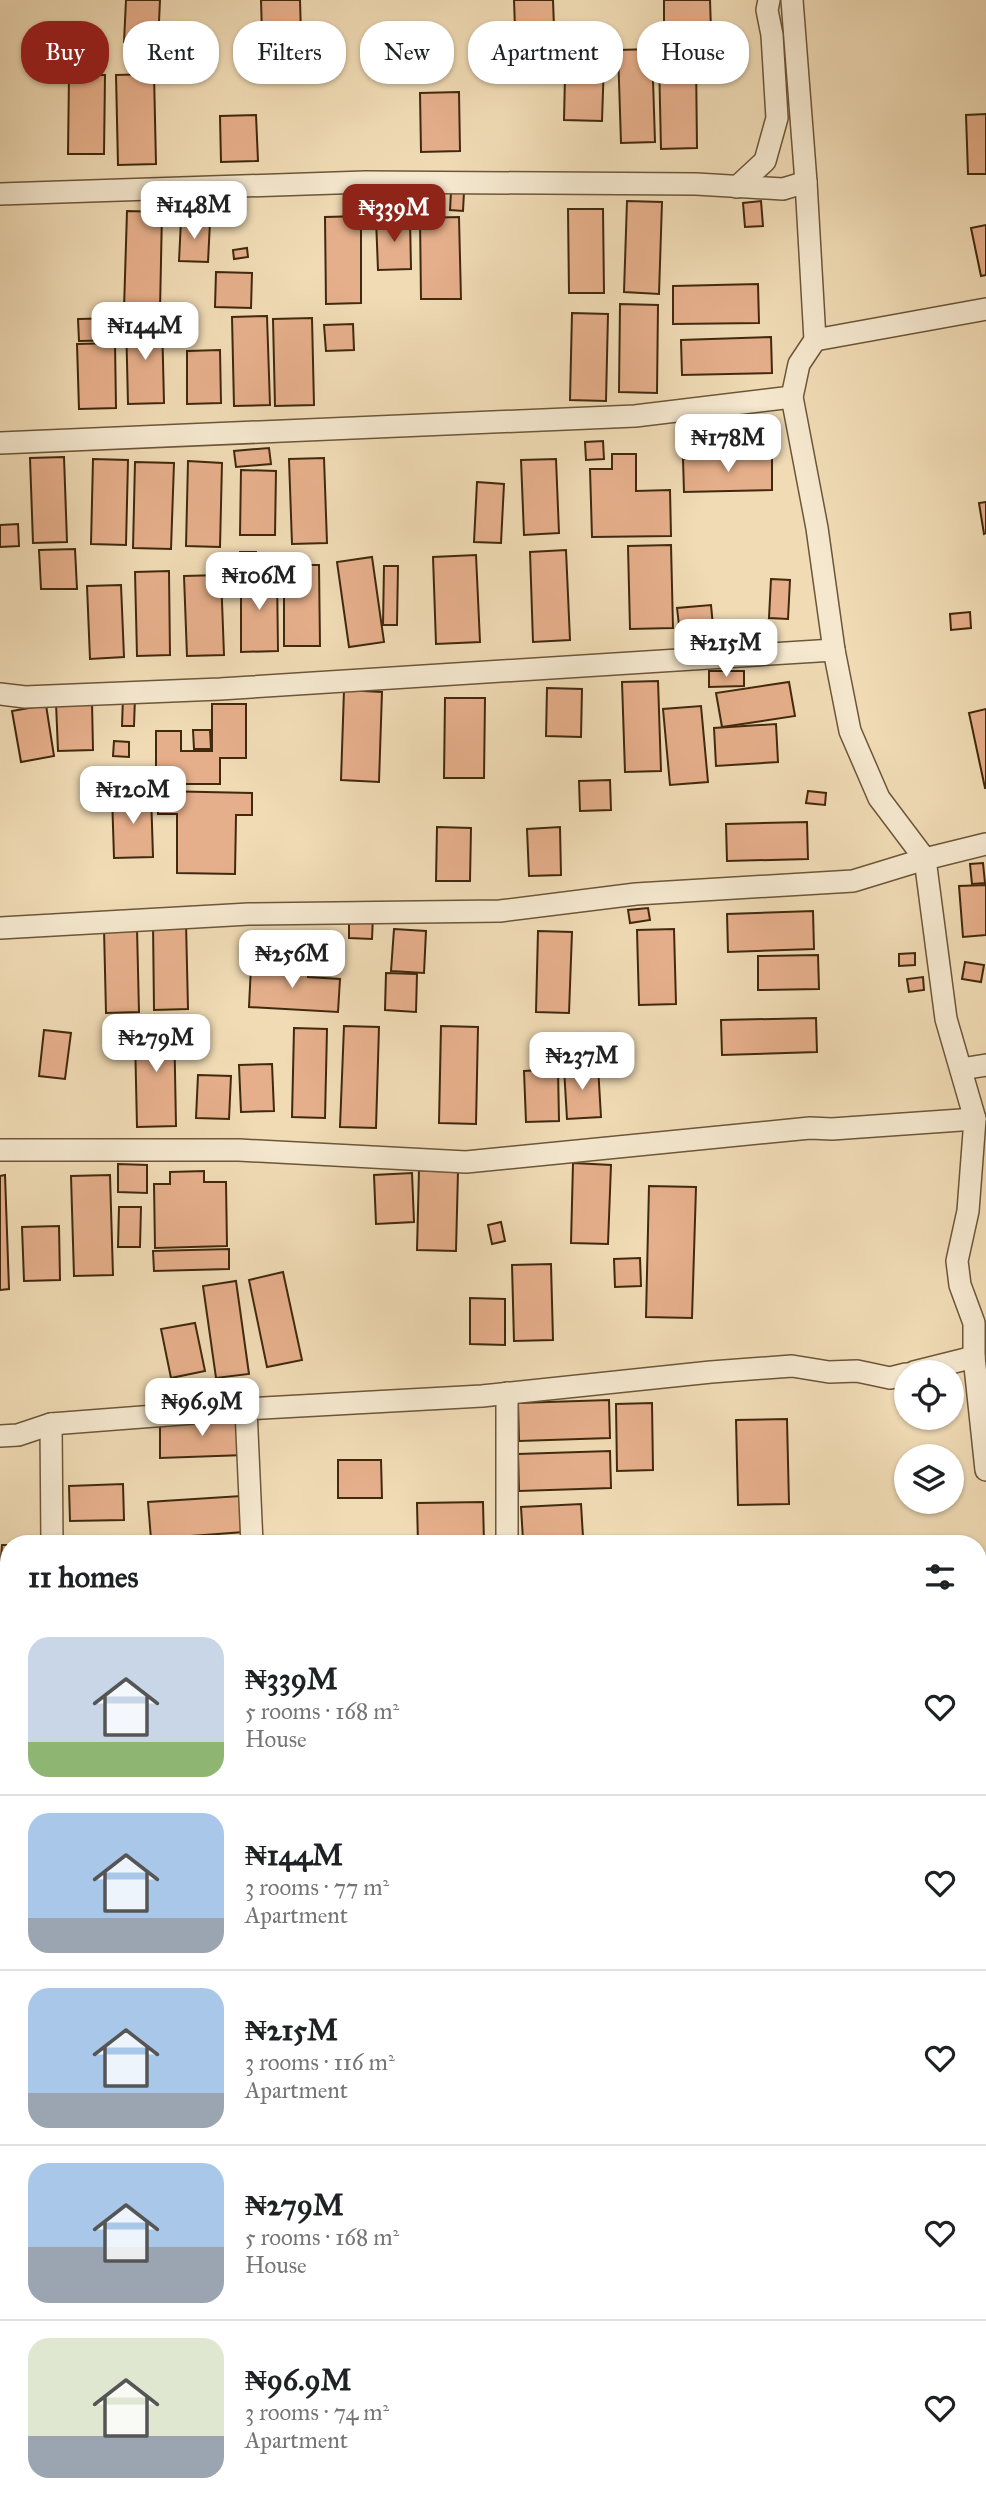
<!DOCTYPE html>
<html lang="en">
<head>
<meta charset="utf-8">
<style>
	:root { --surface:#fff; --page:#f2f2f2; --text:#202124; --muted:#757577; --line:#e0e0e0; --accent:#8f2418 }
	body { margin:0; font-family:"IM FELL Great Primer",serif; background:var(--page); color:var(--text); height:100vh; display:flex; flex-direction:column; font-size:26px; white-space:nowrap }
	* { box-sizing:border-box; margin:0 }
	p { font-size:23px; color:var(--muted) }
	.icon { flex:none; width:38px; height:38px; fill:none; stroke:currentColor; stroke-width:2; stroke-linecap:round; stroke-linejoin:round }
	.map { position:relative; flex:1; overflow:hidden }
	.details { position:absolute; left:0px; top:1535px; width:987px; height:975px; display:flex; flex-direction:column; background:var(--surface); border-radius:28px 28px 0 0; box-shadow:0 2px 5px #0004 }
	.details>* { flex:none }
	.top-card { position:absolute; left:21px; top:21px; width:945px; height:63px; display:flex; gap:14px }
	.fabs { position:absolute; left:894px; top:1360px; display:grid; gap:14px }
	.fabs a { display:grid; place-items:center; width:70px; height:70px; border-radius:50%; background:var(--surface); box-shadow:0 2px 5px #0004; font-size:35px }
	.price { position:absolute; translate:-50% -60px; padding:0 16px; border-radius:14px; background:#fff; color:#222; font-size:23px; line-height:46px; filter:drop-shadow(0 2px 4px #0008) }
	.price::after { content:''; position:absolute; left:50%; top:42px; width:21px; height:16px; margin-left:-10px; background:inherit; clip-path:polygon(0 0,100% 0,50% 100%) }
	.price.selected { background:var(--accent); color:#fff }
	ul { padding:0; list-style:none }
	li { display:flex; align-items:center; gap:21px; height:175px; padding:0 28px }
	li+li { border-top:2px solid var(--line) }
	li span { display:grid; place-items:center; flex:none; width:196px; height:140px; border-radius:21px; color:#555 }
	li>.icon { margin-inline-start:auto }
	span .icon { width:84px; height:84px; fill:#fffc; stroke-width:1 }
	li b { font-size:30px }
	h2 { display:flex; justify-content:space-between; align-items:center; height:84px; padding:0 28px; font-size:30px }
	.pill { padding:0 24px; border-radius:28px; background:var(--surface); box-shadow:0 2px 5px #0004; font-size:24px; line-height:63px }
	.pill.selected { background:var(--accent); color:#fff }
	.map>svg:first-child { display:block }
</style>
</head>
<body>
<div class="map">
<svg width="986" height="2509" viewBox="0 0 986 2509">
	<rect width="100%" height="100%" fill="#f0dbb5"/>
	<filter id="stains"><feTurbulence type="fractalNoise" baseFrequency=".00286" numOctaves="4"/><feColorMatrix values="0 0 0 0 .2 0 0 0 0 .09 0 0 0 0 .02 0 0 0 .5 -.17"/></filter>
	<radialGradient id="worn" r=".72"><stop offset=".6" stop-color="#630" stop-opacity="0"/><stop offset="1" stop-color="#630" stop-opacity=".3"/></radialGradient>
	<!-- building -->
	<g fill="#e6af8b" stroke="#41290e" stroke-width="2">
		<polygon points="126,0 160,0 158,43 124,42"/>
		<polygon points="261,0 300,0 302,70 263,71"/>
		<polygon points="514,0 553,0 555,55 516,56"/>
		<polygon points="664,0 710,0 711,30 664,31"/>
		<polygon points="566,31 605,32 602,121 564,120"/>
		<polygon points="652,49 655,142 621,143 618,50"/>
		<polygon points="659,59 696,59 697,148 661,149"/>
		<polygon points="154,74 156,164 118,165 116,75"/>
		<polygon points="69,75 105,75 104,154 68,154"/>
		<polygon points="459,92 460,151 421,152 420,93"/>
		<polygon points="986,114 986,174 968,174 966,115"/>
		<polygon points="256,115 258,161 221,162 220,116"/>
		<polygon points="451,191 464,192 463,211 450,210"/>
		<polygon points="627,201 662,202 659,294 624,292"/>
		<polygon points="761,201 763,226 745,227 743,203"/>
		<polygon points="568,209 603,209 604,293 569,293"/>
		<polygon points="127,211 162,212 160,310 124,309"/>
		<polygon points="361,216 361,303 326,304 325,217"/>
		<polygon points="459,217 461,299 421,299 420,218"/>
		<polygon points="410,218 411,269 378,270 376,219"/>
		<polygon points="181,220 210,222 208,262 179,261"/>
		<polygon points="986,225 986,275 981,276 971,228"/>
		<polygon points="247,248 248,257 234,259 233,250"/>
		<polygon points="216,272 252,273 251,308 215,307"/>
		<polygon points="758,284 759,323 673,324 673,286"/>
		<polygon points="620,304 658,305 657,393 619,392"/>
		<polygon points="572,313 608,314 606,401 570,400"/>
		<polygon points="267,316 270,405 234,406 232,317"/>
		<polygon points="121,318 122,340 79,341 78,319"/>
		<polygon points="312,318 314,405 275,406 273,319"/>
		<polygon points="126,320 162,320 164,403 128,404"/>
		<polygon points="353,324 354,350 326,351 324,325"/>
		<polygon points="771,337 772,373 682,375 681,340"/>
		<polygon points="115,343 116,408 79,409 77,344"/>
		<polygon points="220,350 221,403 187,404 187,351"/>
		<polygon points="603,441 604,459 586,460 585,442"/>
		<polygon points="269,448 271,464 236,467 234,451"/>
		<polygon points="612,454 636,454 636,491 670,490 671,536 592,537 590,469 612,469"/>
		<polygon points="64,457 67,542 33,543 30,458"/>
		<polygon points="772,457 772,490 684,492 683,459"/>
		<polygon points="324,458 327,543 292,544 289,459"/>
		<polygon points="93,459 128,460 126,545 91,544"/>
		<polygon points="556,459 559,533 524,535 521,460"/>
		<polygon points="188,461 222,463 220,547 186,546"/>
		<polygon points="135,462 174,463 171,549 133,548"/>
		<polygon points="241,470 276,471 275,535 240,535"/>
		<polygon points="477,482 504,484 501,543 474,542"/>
		<polygon points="986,502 986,533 984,534 979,503"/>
		<polygon points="18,524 19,546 0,547 0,525"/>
		<polygon points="671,545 673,628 630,629 628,546"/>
		<polygon points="75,549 77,589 41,589 39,550"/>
		<polygon points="566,550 570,640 533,642 530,552"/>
		<polygon points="240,552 256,552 256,565 240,566"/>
		<polygon points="476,555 480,642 436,644 433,557"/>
		<polygon points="372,557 384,642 349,647 337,562"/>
		<polygon points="284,565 319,565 320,646 284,646"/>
		<polygon points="384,566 398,566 397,625 383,625"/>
		<polygon points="169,571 170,655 137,656 135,572"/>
		<polygon points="241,572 277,572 278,651 241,652"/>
		<polygon points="221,575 224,655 187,656 184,576"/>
		<polygon points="771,579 790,580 788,619 769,618"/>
		<polygon points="121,585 124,657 90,659 87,586"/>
		<polygon points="711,605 715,647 682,651 677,608"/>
		<polygon points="970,612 971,628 951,630 950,614"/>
		<polygon points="709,671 744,671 744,686 709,687"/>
		<polygon points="658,681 661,771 625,772 622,682"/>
		<polygon points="789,682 795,716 722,727 716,693"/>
		<polygon points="547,688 582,689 581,737 546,736"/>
		<polygon points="344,690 382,692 379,782 341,780"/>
		<polygon points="123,697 135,697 134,726 122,726"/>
		<polygon points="445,698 485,698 484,778 444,778"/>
		<polygon points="92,702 93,750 58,751 56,703"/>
		<polygon points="212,704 246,704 246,758 220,758 220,784 156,784 156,731 181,731 181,751 212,751"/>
		<polygon points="46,705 54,756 21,762 12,711"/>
		<polygon points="701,706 708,782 670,785 663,709"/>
		<polygon points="986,709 986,788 985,788 969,713"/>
		<polygon points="776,724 778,762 716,766 714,728"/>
		<polygon points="193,730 210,730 211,749 194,749"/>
		<polygon points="114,741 129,742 129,757 113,756"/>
		<polygon points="610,780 611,810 580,811 579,781"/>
		<polygon points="158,791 252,793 252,815 236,815 235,874 177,873 177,814 158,814"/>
		<polygon points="808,791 826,793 825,805 806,803"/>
		<polygon points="151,793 153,857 114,858 112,795"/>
		<polygon points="807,822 808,859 727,861 726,824"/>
		<polygon points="437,827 471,828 470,881 436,881"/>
		<polygon points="560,827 561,875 529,876 527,829"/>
		<polygon points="983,863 985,883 972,884 970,864"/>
		<polygon points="986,885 986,935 963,937 959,886"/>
		<polygon points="648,908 650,920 630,923 628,910"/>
		<polygon points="813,911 814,949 728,952 727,914"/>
		<polygon points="349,915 373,916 372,939 349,938"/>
		<polygon points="186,922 188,1009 154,1010 153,923"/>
		<polygon points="137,928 139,1012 106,1013 104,929"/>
		<polygon points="394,929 426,931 424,973 391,971"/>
		<polygon points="674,929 676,1004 639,1005 637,930"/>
		<polygon points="538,931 572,932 569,1013 536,1012"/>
		<polygon points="915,953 915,965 899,966 899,954"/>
		<polygon points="818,955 819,989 758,990 758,956"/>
		<polygon points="965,962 984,965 981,982 962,979"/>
		<polygon points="251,966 309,969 308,977 340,979 338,1012 249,1007"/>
		<polygon points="386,973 417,974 416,1012 385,1010"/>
		<polygon points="923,977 924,990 909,992 907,979"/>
		<polygon points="174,1018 176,1126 137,1127 135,1037 145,1037 144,1019"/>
		<polygon points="816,1018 817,1052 722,1055 721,1020"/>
		<polygon points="344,1026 379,1027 376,1128 340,1127"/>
		<polygon points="441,1026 478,1027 476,1124 439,1123"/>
		<polygon points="294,1028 327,1029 325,1118 292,1117"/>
		<polygon points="44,1030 71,1033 65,1079 39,1076"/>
		<polygon points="272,1064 274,1111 241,1112 239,1065"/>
		<polygon points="598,1066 601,1117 567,1119 564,1068"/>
		<polygon points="558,1069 559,1121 526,1122 524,1071"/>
		<polygon points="198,1075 231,1076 229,1119 196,1118"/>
		<polygon points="573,1163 611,1165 608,1244 571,1243"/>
		<polygon points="118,1164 147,1165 147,1193 118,1192"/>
		<polygon points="419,1170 458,1171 456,1251 417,1250"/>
		<polygon points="204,1171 204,1182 226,1182 227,1246 155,1248 154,1184 170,1184 170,1172"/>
		<polygon points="412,1173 414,1222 376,1224 374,1175"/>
		<polygon points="5,1175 9,1289 0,1290 0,1176"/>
		<polygon points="110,1175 113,1275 74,1276 71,1176"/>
		<polygon points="649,1186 696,1187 692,1318 646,1317"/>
		<polygon points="119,1207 141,1207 140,1247 118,1247"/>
		<polygon points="501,1222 505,1241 492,1244 488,1225"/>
		<polygon points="59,1226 60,1280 24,1281 22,1227"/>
		<polygon points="229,1249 229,1269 154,1271 153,1251"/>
		<polygon points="640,1258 641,1286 615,1287 614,1259"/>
		<polygon points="551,1264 553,1340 514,1341 512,1265"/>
		<polygon points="283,1272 302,1360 267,1367 249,1280"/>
		<polygon points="236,1281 249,1374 216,1378 203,1286"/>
		<polygon points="470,1298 505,1299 505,1345 470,1344"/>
		<polygon points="195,1323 205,1371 171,1378 161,1329"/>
		<polygon points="609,1400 610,1438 519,1441 518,1403"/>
		<polygon points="652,1403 653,1470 617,1471 616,1404"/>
		<polygon points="244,1419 245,1455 160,1458 160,1421"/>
		<polygon points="787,1419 789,1504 738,1505 736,1420"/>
		<polygon points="610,1451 611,1488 519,1491 518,1454"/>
		<polygon points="338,1460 381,1460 382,1498 338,1498"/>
		<polygon points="123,1484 124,1520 70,1521 69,1486"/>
		<polygon points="241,1496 244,1532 151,1539 148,1502"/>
		<polygon points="483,1502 484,1543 418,1544 417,1503"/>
		<polygon points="581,1504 583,1537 523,1540 521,1507"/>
		<polygon points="2,1545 9,1545 9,1573 0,1573"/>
		<polygon points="9,1588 9,1625 0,1626 0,1590"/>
		<rect x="0" y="1645" width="9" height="39"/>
		<rect x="0" y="1694" width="9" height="38"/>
		<rect x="0" y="1748" width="9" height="35"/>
		<polygon points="66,2501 103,2501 104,2509 67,2509"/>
		<polygon points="111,2501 146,2501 146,2509 112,2509"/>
		<polygon points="172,2501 207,2501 209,2509 174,2509"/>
		<polygon points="461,2501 498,2501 499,2509 463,2509"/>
		<polygon points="506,2501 538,2501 538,2509 507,2509"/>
		<polygon points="558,2501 590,2501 591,2509 558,2509"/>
		<rect x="650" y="2501" width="35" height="8"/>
		<rect x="703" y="2501" width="35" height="8"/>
	</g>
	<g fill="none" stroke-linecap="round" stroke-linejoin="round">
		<!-- minor casing -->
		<g stroke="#6d5638" stroke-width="24">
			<g id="minor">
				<polyline points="806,182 815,340 799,364 792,397 817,528 834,650 850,731 879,798 925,859 946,1019 975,1119 968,1211 957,1261 960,1285 974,1323 974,1357 986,1470"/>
				<polyline points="737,187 765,161 777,118 772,35 767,10 769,0"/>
				<polyline points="0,194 365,182 696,184 783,189 806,182 792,0"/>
				<polyline points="815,340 986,309"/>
				<polyline points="0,443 635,416 792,397"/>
				<polyline points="0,694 25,697 220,689 834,650"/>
				<polyline points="0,928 249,914 500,911 636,894 853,881 925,859 986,844"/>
				<polyline points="961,1069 986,1065"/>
				<polyline points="0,1150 239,1150 466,1162 810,1128 832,1129 975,1119"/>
				<polyline points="914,1372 974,1357"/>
				<polyline points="246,1409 252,1544"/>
				<polyline points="51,1424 52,1544"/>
				<polyline points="0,1436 18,1435 51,1424 246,1409 482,1396 711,1372 792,1366 829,1372 857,1371 890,1378 906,1374"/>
				<polyline points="507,1544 507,1393"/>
				<polyline points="978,1820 986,1816"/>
				<polyline points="0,1864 9,1862"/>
				<polyline points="978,2031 986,2038"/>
				<polyline points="978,2062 986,2063"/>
				<polyline points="0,2100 9,2100"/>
				<polyline points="978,2296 986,2446"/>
				<polyline points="0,2358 9,2358"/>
				<polyline points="849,2509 850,2501"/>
			</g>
		</g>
		<!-- minor -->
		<use href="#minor" stroke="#f5e8cf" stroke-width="21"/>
	</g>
	<rect width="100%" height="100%" filter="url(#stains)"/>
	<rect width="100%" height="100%" fill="url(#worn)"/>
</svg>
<div class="fabs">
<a><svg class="icon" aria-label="locate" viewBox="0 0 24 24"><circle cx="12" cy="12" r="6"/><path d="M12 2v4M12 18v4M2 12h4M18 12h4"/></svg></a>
<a><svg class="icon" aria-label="layers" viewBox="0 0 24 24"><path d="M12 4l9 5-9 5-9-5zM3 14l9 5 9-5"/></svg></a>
</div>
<b class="price" style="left:194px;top:241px">₦148M</b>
<b class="price selected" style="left:394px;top:244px">₦339M</b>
<b class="price" style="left:145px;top:362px">₦144M</b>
<b class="price" style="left:728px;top:474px">₦178M</b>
<b class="price" style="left:259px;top:612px">₦106M</b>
<b class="price" style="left:726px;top:679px">₦215M</b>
<b class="price" style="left:133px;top:826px">₦120M</b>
<b class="price" style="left:292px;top:990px">₦256M</b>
<b class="price" style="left:156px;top:1074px">₦279M</b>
<b class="price" style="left:582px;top:1092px">₦237M</b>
<b class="price" style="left:202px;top:1438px">₦96.9M</b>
<div class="top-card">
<a class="pill selected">Buy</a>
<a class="pill">Rent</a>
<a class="pill">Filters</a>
<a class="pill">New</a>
<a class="pill">Apartment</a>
<a class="pill">House</a>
</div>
<section class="details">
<h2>11 homes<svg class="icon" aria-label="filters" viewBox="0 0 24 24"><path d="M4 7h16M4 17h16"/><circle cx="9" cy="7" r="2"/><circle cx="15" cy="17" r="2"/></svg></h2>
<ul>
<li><span style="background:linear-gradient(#c9d6e8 75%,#8fb573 0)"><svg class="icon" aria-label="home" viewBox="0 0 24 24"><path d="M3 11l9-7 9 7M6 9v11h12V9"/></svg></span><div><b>₦339M</b><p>5 rooms · 168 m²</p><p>House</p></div><svg class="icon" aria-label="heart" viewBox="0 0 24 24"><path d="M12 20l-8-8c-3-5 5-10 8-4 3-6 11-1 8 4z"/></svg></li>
<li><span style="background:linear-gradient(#a9c7e8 75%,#9aa5b1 0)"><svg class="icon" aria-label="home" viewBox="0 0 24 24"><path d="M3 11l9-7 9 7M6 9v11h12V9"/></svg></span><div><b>₦144M</b><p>3 rooms · 77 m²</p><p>Apartment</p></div><svg class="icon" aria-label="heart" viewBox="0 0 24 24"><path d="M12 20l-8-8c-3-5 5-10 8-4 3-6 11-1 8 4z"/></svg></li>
<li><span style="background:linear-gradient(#a9c7e8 75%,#9aa5b1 0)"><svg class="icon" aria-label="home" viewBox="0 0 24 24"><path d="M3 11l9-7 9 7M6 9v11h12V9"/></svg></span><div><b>₦215M</b><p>3 rooms · 116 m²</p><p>Apartment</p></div><svg class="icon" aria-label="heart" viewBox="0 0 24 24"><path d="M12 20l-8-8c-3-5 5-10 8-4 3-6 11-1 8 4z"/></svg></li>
<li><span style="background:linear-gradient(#a9c7e8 60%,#9aa5b1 0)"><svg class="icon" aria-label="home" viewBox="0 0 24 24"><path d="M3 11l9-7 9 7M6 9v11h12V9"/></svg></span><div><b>₦279M</b><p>5 rooms · 168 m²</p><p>House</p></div><svg class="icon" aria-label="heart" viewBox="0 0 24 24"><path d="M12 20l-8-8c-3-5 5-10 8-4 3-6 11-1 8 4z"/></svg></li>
<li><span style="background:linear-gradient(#dfe7d0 70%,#9aa5b1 0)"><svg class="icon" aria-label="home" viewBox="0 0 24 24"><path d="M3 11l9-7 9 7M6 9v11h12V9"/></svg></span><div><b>₦96.9M</b><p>3 rooms · 74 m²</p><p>Apartment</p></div><svg class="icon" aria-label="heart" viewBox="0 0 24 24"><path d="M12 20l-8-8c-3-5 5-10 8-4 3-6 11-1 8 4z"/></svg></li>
</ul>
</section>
</div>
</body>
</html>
